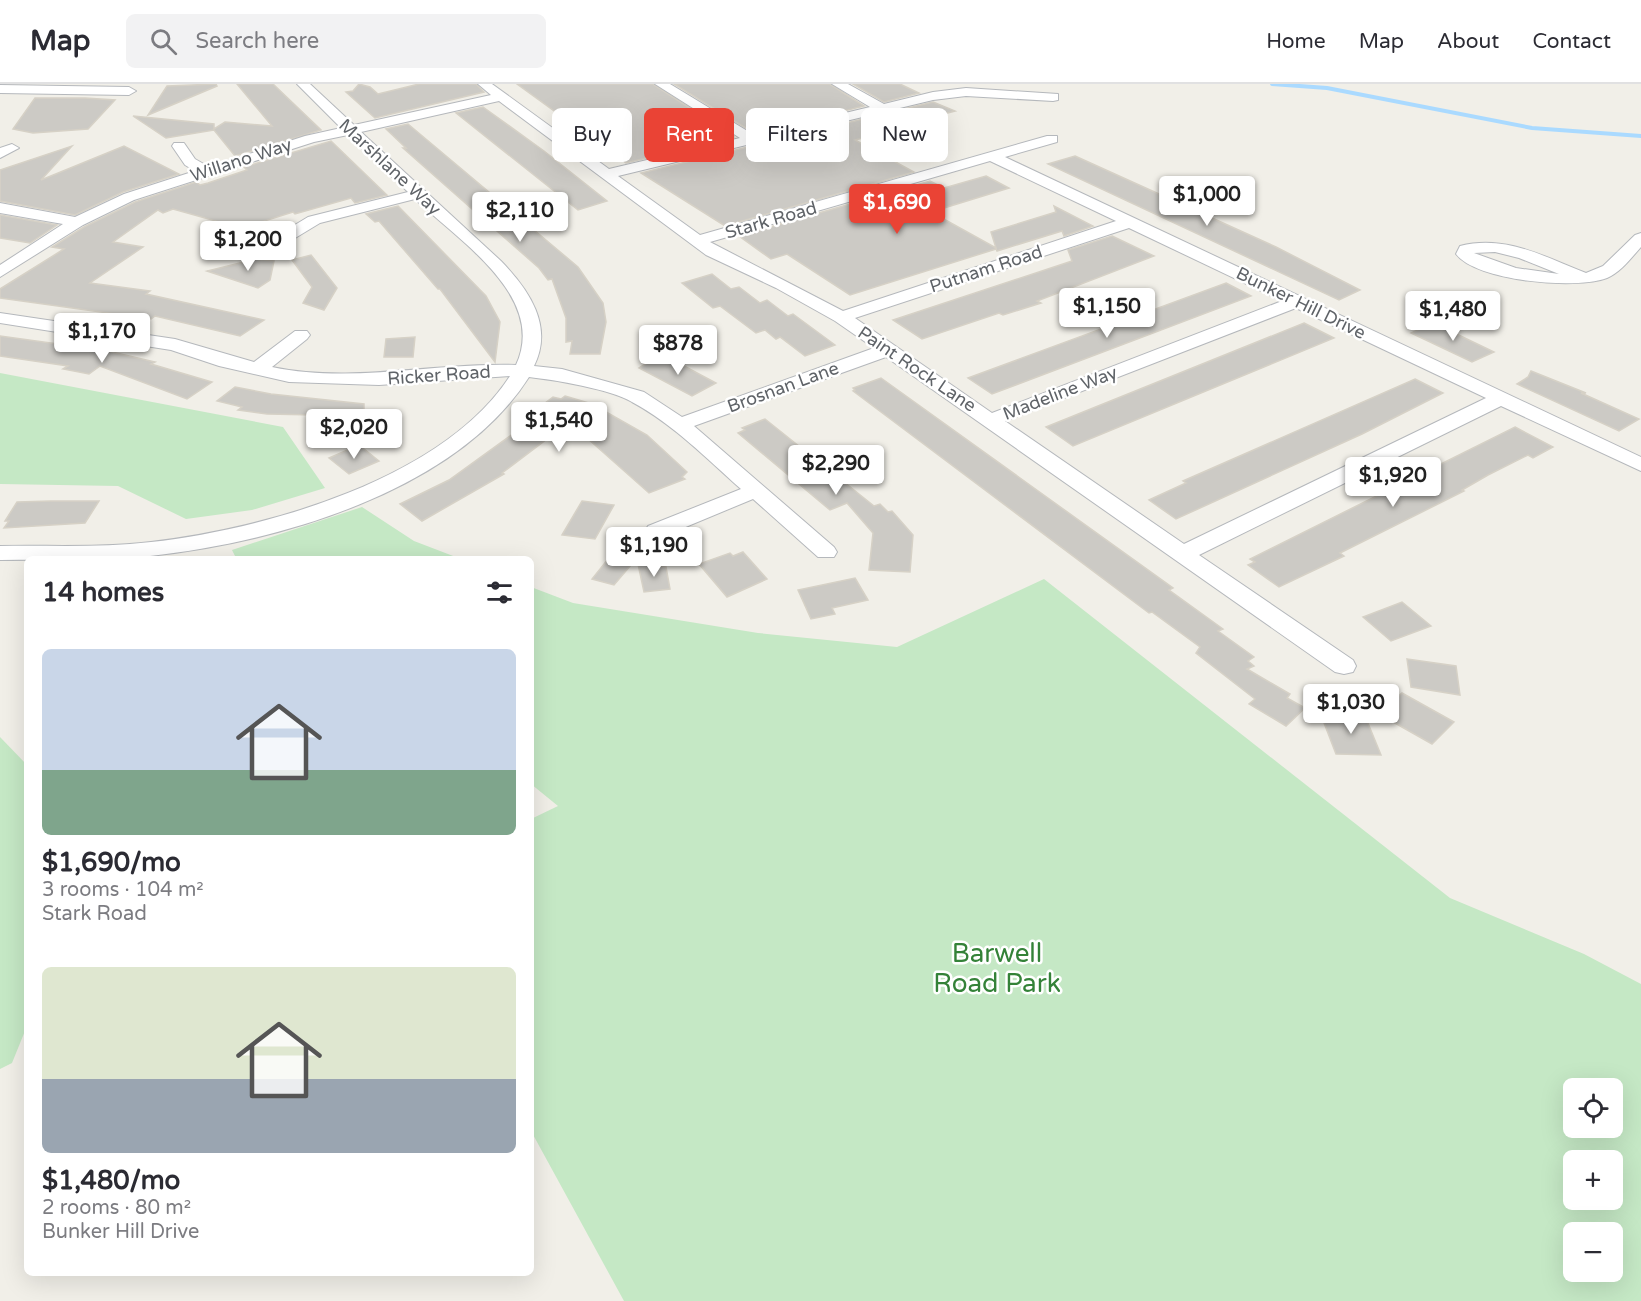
<!DOCTYPE html>
<html lang="en">
<head>
<meta charset="utf-8">
<style>
	:root { --surface:#fff; --page:#f2f2f3; --text:#2b2b33; --muted:#7c7c81; --line:#e1e1e2; --accent:#ea4335 }
	body { margin:0; font-family:"Varela Round",sans-serif; background:var(--page); color:var(--text); height:100vh; display:flex; flex-direction:column; font-size:22px; white-space:nowrap }
	* { box-sizing:border-box; margin:0 }
	p { font-size:20px; color:var(--muted) }
	.icon { flex:none; width:33px; height:33px; fill:none; stroke:currentColor; stroke-width:2; stroke-linecap:round; stroke-linejoin:round }
	.map { position:relative; flex:1; overflow:hidden }
	.panel { position:absolute; left:24px; top:472px; width:510px; height:720px; display:flex; flex-direction:column; background:var(--surface); border-radius:9px; box-shadow:0 6px 24px #0002 }
	.panel>* { flex:none }
	.banner { position:absolute; left:552px; top:24px; width:570px; height:54px; display:flex; gap:12px }
	.controls { position:absolute; left:1563px; top:994px; display:grid; gap:12px }
	.controls a { display:grid; place-items:center; width:60px; height:60px; border-radius:9px; background:var(--surface); box-shadow:0 6px 24px #0002; font-size:30px }
	.price { position:absolute; translate:-50% -51px; padding:0 14px; border-radius:6px; background:#fff; color:#222; font-size:20px; line-height:39px; filter:drop-shadow(0 2px 3px #0008) }
	.price::after { content:''; position:absolute; left:50%; top:36px; width:18px; height:14px; margin-left:-9px; background:inherit; clip-path:polygon(0 0,100% 0,50% 100%) }
	.price.selected { background:var(--accent); color:#fff }
	ul { padding:0; list-style:none }
	li { display:grid; align-content:center; gap:12px; height:318px; padding:0 18px }
	li span { display:grid; place-items:center; height:186px; border-radius:9px; color:#555 }
	li>.icon { margin-inline-start:auto }
	span .icon { width:108px; height:108px; fill:#fffc; stroke-width:1 }
	li b { font-size:26px }
	h2 { display:flex; justify-content:space-between; align-items:center; height:72px; padding:0 18px; font-size:26px }
	.chip { padding:0 21px; border-radius:9px; background:var(--surface); box-shadow:0 6px 24px #0002; font-size:21px; line-height:54px }
	.chip.selected { background:var(--accent); color:#fff }
	header { display:flex; align-items:center; gap:36px; box-sizing:border-box; height:84px; padding:0 30px; background:var(--surface); border-bottom:2px solid var(--line) }
	header strong { font-size:28px }
	nav { display:flex; gap:33px; margin-inline-start:auto; font-size:21px }
	.search { width:420px; height:54px; background:var(--page); display:flex; align-items:center; gap:15px; box-sizing:border-box; padding:0 21px; border-radius:9px; color:var(--muted); font-size:22px }
	.map>svg:first-child { display:block }
</style>
</head>
<body>
<header>
<strong>Map</strong>
<div class="search"><svg class="icon" aria-label="search" viewBox="0 0 24 24"><circle cx="10" cy="10" r="6"/><path d="M15 15l6 6"/></svg>Search here</div>
<nav><a>Home</a><a>Map</a><a>About</a><a>Contact</a></nav>
</header>
<div class="map">
<svg width="1641" height="1217" viewBox="0 0 1641 1217">
	<rect width="100%" height="100%" fill="#f1efe8"/>
	<!-- green -->
	<g fill="#c5e8c5" fill-rule="evenodd">
		<polygon points="0,289 283,343 325,404 252,426 186,435 118,402 0,400"/>
		<polygon points="362,423 414,457 461,475 237,476 232,466"/>
		<path d="M1044,495L1450,814L1584,870L1641,900V1217H624L531,1047V735L558,722L531,700V503L573,519L758,549L897,563ZM1574,1005H1612V1044H1574ZM1574,1077H1612V1116H1574ZM1574,1149H1612V1188H1574Z"/>
		<polygon points="0,653 27,681 27,942 12,979 0,985"/>
	</g>
	<g fill="none" stroke-linecap="round" stroke-linejoin="round">
		<!-- stream -->
		<polyline stroke="#aadaff" stroke-width="4" points="1272,0 1327,4 1532,44 1641,52"/>
	</g>
	<!-- building -->
	<g fill="#cccac5" stroke="#d6d1c6" stroke-width="1.5">
		<polygon points="216,0 217,2 148,31 167,2"/>
		<polygon points="237,0 273,0 321,46 235,72 214,46 166,54 133,32 214,40 214,45 225,38 272,42"/>
		<polygon points="359,0 370,3 378,10 419,0 476,0 484,8 375,34 346,8 353,7"/>
		<polygon points="517,0 653,0 734,53 626,79"/>
		<polygon points="674,0 830,0 864,22 754,49"/>
		<polygon points="853,0 900,0 919,9 884,18"/>
		<polygon points="35,14 85,14 115,16 88,45 33,49 13,45"/>
		<polygon points="933,18 955,27 867,50 871,52 855,56 914,88 725,142 641,89"/>
		<polygon points="483,23 544,67 607,117 578,126 456,29"/>
		<polygon points="408,40 578,183 603,219 606,238 600,270 570,270 572,257 566,258 566,234 552,195 548,196 539,184 403,64 406,64 386,45"/>
		<polygon points="331,57 387,111 355,119 351,114 295,130 293,128 204,156 223,139 173,125 163,129 158,126 113,158 143,163 90,199 150,207 146,210 264,236 240,252 155,232 151,235 0,214 0,205 64,165 52,163 84,143 135,118 196,98 200,101 208,99 247,86 244,83"/>
		<polygon points="72,62 41,96 124,62 179,90 123,108 75,131 0,117 0,86"/>
		<polygon points="1075,72 1276,163 1360,206 1339,216 1048,80"/>
		<polygon points="986,92 1009,104 931,128 996,164 991,148 1056,128 1054,122 1093,142 1064,152 1062,147 997,167 996,165 850,211 787,170 771,175 739,152 930,97 944,104"/>
		<polygon points="398,122 486,212 500,238 495,278 440,205 438,205 379,137 375,138 366,130"/>
		<polygon points="0,131 57,141 30,159 0,154"/>
		<polygon points="1112,152 1154,172 1037,217 1041,219 1003,231 999,229 922,255 893,236 1072,177 1068,166"/>
		<polygon points="311,171 337,204 324,226 303,219 312,203 292,176"/>
		<polygon points="256,175 274,177 270,196 258,204 207,187"/>
		<polygon points="712,190 731,205 739,203 760,219 767,216 788,232 793,230 835,261 805,272 780,253 776,255 765,246 756,249 720,222 713,224 682,199"/>
		<polygon points="1226,199 1251,212 992,310 968,294"/>
		<polygon points="1304,239 1334,254 1073,362 1046,343"/>
		<polygon points="1433,239 1444,244 1494,268 1472,278 1411,249"/>
		<polygon points="0,252 58,260 69,260 69,258 155,278 151,280 212,298 187,315 100,282 89,290 63,285 68,282 0,272"/>
		<polygon points="415,253 413,273 384,273 386,255"/>
		<polygon points="656,273 684,282 716,299 692,312 639,284"/>
		<polygon points="1531,287 1586,309 1581,309 1639,335 1619,347 1517,300 1528,293"/>
		<polygon points="881,294 1173,504 1169,506 1223,545 1218,547 1254,573 1248,577 1254,582 1247,585 1290,610 1287,614 1305,624 1286,642 1249,620 1255,615 1196,569 1200,563 1152,528 1149,529 853,307 855,306 853,304"/>
		<polygon points="1415,295 1443,309 1362,350 1176,435 1149,416 1186,399 1183,397"/>
		<polygon points="235,303 271,310 364,320 364,332 267,330 238,326 242,323 217,317"/>
		<polygon points="565,312 592,320 647,351 687,388 682,393 685,395 649,409 578,346 574,349 563,343 502,389 504,390 422,437 400,420 449,396 535,334 528,332 553,313 561,315"/>
		<polygon points="765,335 874,422 880,420 888,428 892,427 913,451 910,488 869,486 873,449 847,419 830,426 738,349 745,346 742,344"/>
		<polygon points="1515,343 1553,363 1533,374 1528,371 1488,391 1462,406 1464,407 1340,469 1344,472 1279,503 1248,481 1255,478 1250,475"/>
		<polygon points="359,361 379,377 349,390 329,374"/>
		<polygon points="51,417 99,417 85,439 4,444 9,437 5,437 17,418"/>
		<polygon points="582,417 614,421 595,455 562,451"/>
		<polygon points="743,468 767,495 727,513 699,480 730,469 733,472"/>
		<polygon points="608,475 631,481 614,501 592,495"/>
		<polygon points="638,480 666,483 670,505 644,508"/>
		<polygon points="855,494 868,516 832,524 835,530 811,535 798,506"/>
		<polygon points="1402,518 1431,542 1391,557 1363,533"/>
		<polygon points="1407,575 1456,582 1460,611 1411,603"/>
		<polygon points="1402,609 1454,638 1432,660 1379,630"/>
		<polygon points="1321,631 1365,632 1381,671 1336,670"/>
	</g>
	<g fill="none" stroke-linecap="round" stroke-linejoin="round">
		<!-- minor casing -->
		<g stroke="#b5b8bc" stroke-width="2">
			<g id="minor">
				<path d="M297,0H310L354,41L491,11L478,0H492L609,85L740,54L655,0H670L754,51L870,23L832,0H848L884,20L933,8L966,4L1058,10V16L1053,17L966,12L933,16L618,92L700,151L1047,52H1057V58L1005,73L1641,373V387L1501,322L1199,471L1353,576L1356,582L1353,588L1344,590L1335,588L886,273L694,342L834,463L837,468L834,473H818L753,415L664,452H648L645,447L648,442L741,405C706,374 673,340 632,318C610,305 555,296 529,293C456,408 277,458 150,472C100,477 50,475 0,476V462C50,461 101,464 151,458C266,445 443,395 510,292L379,301L289,298L219,282L171,266L0,239V229L175,255L254,278L295,247H307L310,251L307,255L272,283C352,300 435,278 516,281C548,213 458,156 415,115L320,139L282,162H270L268,159L270,156L308,133L408,108L348,51L314,58L134,116L83,141L0,193V181L63,140L0,129V119L75,133L124,110L195,87L185,81L172,62L174,59H184L195,75L209,83L305,52L341,44ZM499,17L706,171L776,204L835,237L874,264L682,333L644,308L562,285L534,282C554,242 529,206 501,177L361,48ZM990,77L1116,137L843,227L710,158ZM1129,144L1282,217L992,329L855,234ZM1296,224L1486,314L1184,460L1005,337Z"/>
				<polygon points="0,1 129,3 136,7 129,11 0,9"/>
				<polygon points="12,60 19,64 0,74 0,64"/>
				<path d="M1641,149V163C1631,174 1621,188 1607,194C1576,206 1476,197 1456,170L1460,162C1505,150 1545,173 1586,189L1603,182L1635,151ZM1495,168L1519,174L1559,190L1516,184L1474,169Z"/>
			</g>
		</g>
		<!-- minor -->
		<use href="#minor" fill="#fff" fill-rule="evenodd"/>
	</g>
	<g text-anchor="middle" dominant-baseline="central" stroke-width="5" stroke-linejoin="round" paint-order="stroke">
		<!-- far-street labels -->
		<g font-size="18" fill="#5f6368" stroke="#fff">
			<text transform="translate(241 76) rotate(-18)">Willano Way</text>
			<text transform="translate(390 83) rotate(43)">Marshlane Way</text>
			<text transform="translate(771 136) rotate(-16)">Stark Road</text>
			<text transform="translate(986 185) rotate(-18)">Putnam Road</text>
			<text transform="translate(1301 219) rotate(26)">Bunker Hill Drive</text>
			<text transform="translate(917 285) rotate(34)">Paint Rock Lane</text>
			<text transform="translate(439 291) rotate(-4)">Ricker Road</text>
			<text transform="translate(783 303) rotate(-20)">Brosnan Lane</text>
			<text transform="translate(1060 309) rotate(-21)">Madeline Way</text>
		</g>
		<!-- near-park labels -->
		<g font-size="26" fill="#348238" stroke="#fff">
			<text x="997" y="869">Barwell<tspan x="997" dy="30">Road Park</tspan></text>
		</g>
	</g>
</svg>
<div class="controls">
<a><svg class="icon" aria-label="locate" viewBox="0 0 24 24"><circle cx="12" cy="12" r="6"/><path d="M12 2v4M12 18v4M2 12h4M18 12h4"/></svg></a>
<a>+</a>
<a>−</a>
</div>
<b class="price" style="left:1207px;top:143px">$1,000</b>
<b class="price selected" style="left:897px;top:151px">$1,690</b>
<b class="price" style="left:520px;top:159px">$2,110</b>
<b class="price" style="left:248px;top:188px">$1,200</b>
<b class="price" style="left:1107px;top:255px">$1,150</b>
<b class="price" style="left:1453px;top:258px">$1,480</b>
<b class="price" style="left:102px;top:280px">$1,170</b>
<b class="price" style="left:678px;top:292px">$878</b>
<b class="price" style="left:559px;top:369px">$1,540</b>
<b class="price" style="left:354px;top:376px">$2,020</b>
<b class="price" style="left:836px;top:412px">$2,290</b>
<b class="price" style="left:1393px;top:424px">$1,920</b>
<b class="price" style="left:654px;top:494px">$1,190</b>
<b class="price" style="left:1351px;top:651px">$1,030</b>
<div class="banner">
<a class="chip">Buy</a>
<a class="chip selected">Rent</a>
<a class="chip">Filters</a>
<a class="chip">New</a>
</div>
<section class="panel">
<h2>14 homes<svg class="icon" aria-label="filters" viewBox="0 0 24 24"><path d="M4 7h16M4 17h16"/><circle cx="9" cy="7" r="2"/><circle cx="15" cy="17" r="2"/></svg></h2>
<ul>
<li><span style="background:linear-gradient(#c9d6e8 65%,#7fa58c 0)"><svg class="icon" aria-label="home" viewBox="0 0 24 24"><path d="M3 11l9-7 9 7M6 9v11h12V9"/></svg></span><div><b>$1,690/mo</b><p>3 rooms · 104 m²</p><p>Stark Road</p></div></li>
<li><span style="background:linear-gradient(#dfe7d0 60%,#9aa5b1 0)"><svg class="icon" aria-label="home" viewBox="0 0 24 24"><path d="M3 11l9-7 9 7M6 9v11h12V9"/></svg></span><div><b>$1,480/mo</b><p>2 rooms · 80 m²</p><p>Bunker Hill Drive</p></div></li>
</ul>
</section>
</div>
</body>
</html>
